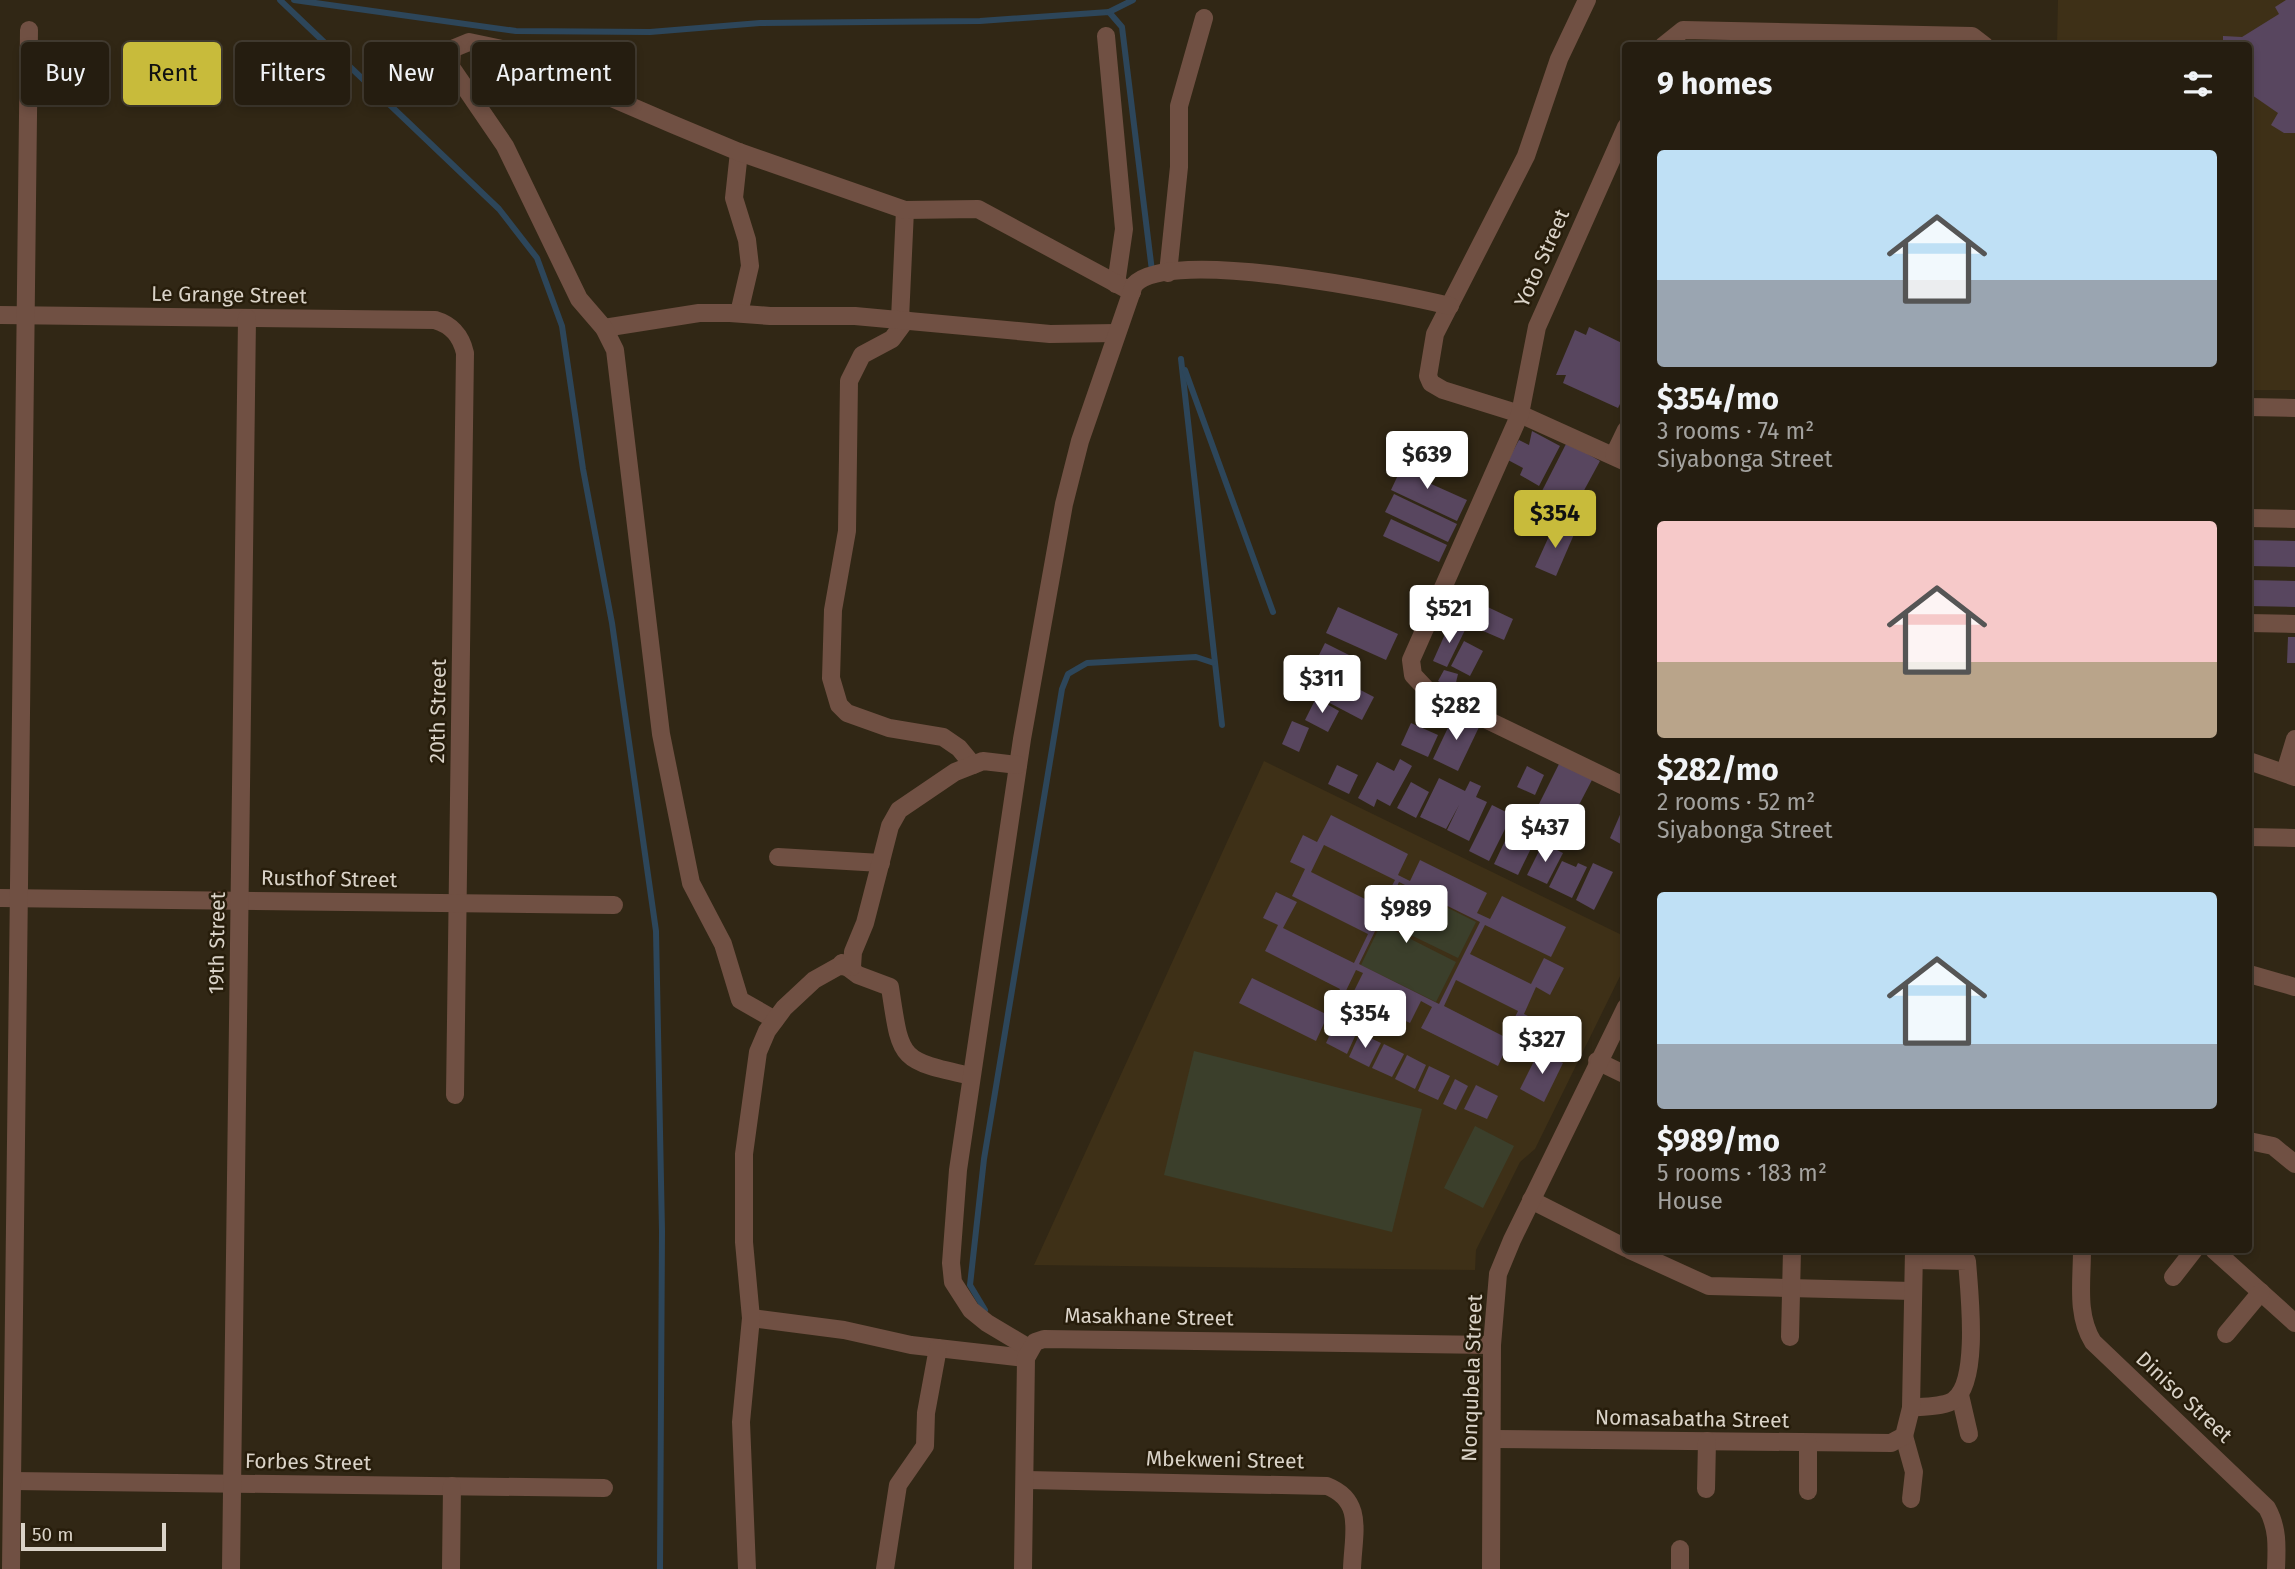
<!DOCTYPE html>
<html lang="en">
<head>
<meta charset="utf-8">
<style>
	:root { --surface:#251d10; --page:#312a1e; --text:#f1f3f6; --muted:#a3a29f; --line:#423b30; --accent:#c8bb3b }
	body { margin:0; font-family:"Fira Sans",sans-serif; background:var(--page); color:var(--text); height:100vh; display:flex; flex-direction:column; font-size:26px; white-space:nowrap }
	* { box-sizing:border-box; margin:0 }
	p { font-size:23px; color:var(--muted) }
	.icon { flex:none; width:38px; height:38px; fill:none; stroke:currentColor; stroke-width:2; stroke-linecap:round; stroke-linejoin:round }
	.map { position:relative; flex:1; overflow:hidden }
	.side { position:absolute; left:1622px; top:42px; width:630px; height:1211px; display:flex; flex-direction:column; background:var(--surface); border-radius:7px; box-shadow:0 4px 10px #0003,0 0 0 2px var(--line) }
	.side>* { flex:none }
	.banner { position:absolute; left:21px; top:42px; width:665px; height:63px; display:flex; gap:14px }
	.scale { position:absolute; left:21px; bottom:18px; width:145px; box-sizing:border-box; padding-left:7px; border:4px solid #dad3c8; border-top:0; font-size:19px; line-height:24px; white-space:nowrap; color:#dad3c8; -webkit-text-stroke:5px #271d0b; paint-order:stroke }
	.price { position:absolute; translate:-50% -60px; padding:0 16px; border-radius:7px; background:#fff; color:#222; font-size:23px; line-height:46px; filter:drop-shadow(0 2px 4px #0008) }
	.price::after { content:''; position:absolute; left:50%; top:42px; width:21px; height:16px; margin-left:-10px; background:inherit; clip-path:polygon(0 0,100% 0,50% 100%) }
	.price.on { background:var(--accent); color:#111 }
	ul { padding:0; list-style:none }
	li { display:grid; align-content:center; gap:14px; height:371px; padding:0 35px }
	li span { display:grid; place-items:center; height:217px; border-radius:7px; color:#555 }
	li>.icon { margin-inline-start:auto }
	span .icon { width:126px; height:126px; fill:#fffc; stroke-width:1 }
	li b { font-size:30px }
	h2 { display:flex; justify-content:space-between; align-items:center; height:84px; padding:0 35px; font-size:30px }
	.pill { padding:0 24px; border-radius:7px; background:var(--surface); box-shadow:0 4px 10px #0003,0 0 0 2px var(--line); font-size:24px; line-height:63px }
	.pill.on { background:var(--accent); color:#111 }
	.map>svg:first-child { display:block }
</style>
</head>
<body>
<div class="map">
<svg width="2295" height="1569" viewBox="0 0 2295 1569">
	<rect width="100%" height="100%" fill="#312715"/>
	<!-- built -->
	<g fill="#3e3017">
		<polygon points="2058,0 2295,0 2295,390 2249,390 2249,46 2057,46"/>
		<polygon points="1264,761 1626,937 1626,964 1535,1149 1520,1162 1476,1250 1475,1270 1034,1265"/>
	</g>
	<!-- green -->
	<g fill="#3b3f2b">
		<polygon points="1400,884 1476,922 1458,958 1382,921"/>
		<polygon points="1381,924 1456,962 1436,1002 1361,965"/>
		<polygon points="1194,1051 1422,1109 1392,1232 1164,1175"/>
		<polygon points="1475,1126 1514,1146 1483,1208 1444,1188"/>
	</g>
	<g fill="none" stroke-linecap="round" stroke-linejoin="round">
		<!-- stream -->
		<g stroke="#2d465a" stroke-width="6">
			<polyline points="280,0 499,209 537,258 562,326 583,469 612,623 656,931 662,1231 660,1569"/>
			<polyline points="294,0 516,31 650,32 760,23 980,21 1109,12 1122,27 1152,271"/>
			<polyline points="1109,12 1133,0"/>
			<polyline points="1181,359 1222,725"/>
			<polyline points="1185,370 1273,612"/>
			<polyline points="985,1310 970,1285 984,1159 1062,689 1068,674 1087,663 1196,657 1214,663"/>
		</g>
	</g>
	<!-- building -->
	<g fill="#58465f" fill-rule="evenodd">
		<polygon points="2286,0 2295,0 2295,133 2284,133 2271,125 2278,113 2249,93 2249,46 2223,46 2223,36 2242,37 2279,14 2275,7"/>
		<polygon points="1589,327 1626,345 1626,392 1618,408 1563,383 1566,375 1556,375 1575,330 1586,335"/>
		<polygon points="1532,431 1560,446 1539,486 1520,475 1523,468 1508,460 1519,440 1529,445"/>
		<polygon points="1567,442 1600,461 1575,507 1542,491"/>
		<polygon points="1406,458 1422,466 1419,471 1432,477 1429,483 1467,500 1457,521 1391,490"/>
		<polygon points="1394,494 1457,524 1448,542 1385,512"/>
		<polygon points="1391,519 1447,545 1439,562 1383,536"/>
		<polygon points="1555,523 1575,532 1556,576 1535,567"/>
		<polygon points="2249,540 2295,541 2295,567 2249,566"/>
		<polygon points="2249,580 2295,581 2295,607 2249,606"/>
		<polygon points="1477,602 1513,619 1504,640 1467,624"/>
		<polygon points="1338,607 1398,634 1386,660 1326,633"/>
		<polygon points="1450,623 1465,630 1447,667 1433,661"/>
		<polygon points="2288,637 2295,637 2295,663 2287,663"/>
		<polygon points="1464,641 1483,651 1470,676 1451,666"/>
		<polygon points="1325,643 1355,658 1345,678 1315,663"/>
		<polygon points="1314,666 1374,697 1362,720 1303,689"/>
		<polygon points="1444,670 1458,674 1454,691 1438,681"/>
		<polygon points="1316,698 1339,711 1328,732 1305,720"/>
		<polygon points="1455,713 1480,725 1458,771 1433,759"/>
		<polygon points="1292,721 1309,728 1299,752 1282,744"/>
		<polygon points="1411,723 1438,735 1428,757 1401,745"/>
		<polygon points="1400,759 1412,766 1390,806 1377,799 1374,807 1358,798 1377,762 1394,771"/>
		<polygon points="1560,762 1593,778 1569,824 1537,808"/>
		<polygon points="1337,765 1358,775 1349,794 1328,784"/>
		<polygon points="1527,766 1544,775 1535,795 1517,787"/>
		<polygon points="1439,778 1465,791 1470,781 1481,786 1476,797 1487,802 1469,841 1447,830 1459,805 1446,829 1420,817"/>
		<polygon points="1411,782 1429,792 1416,818 1397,808"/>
		<polygon points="1626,801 1626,847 1610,838"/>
		<polygon points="1492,805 1512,815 1489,861 1469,851"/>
		<path d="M1331,815L1408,854L1398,875L1410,881L1420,860L1487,893L1477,913L1490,919L1502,896L1566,927L1551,957L1485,925L1470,954L1531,984L1544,958L1564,968L1550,995L1536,987L1524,1014L1538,1021L1524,1047L1510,1040L1498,1066L1421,1028L1432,1007L1421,1001L1410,1023L1352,995L1363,973L1356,970L1330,1024L1325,1021L1316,1041L1239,1003L1252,978L1328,1015L1340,989L1265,951L1278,925L1263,918L1276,892L1297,902L1283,928L1354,963L1368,934L1292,896L1305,869L1290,862L1303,835L1317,842ZM1324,845L1395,880L1381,907L1311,872ZM1399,882L1480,922L1439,1004L1359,964ZM1456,980L1518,1011L1505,1037L1444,1006Z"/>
		<polygon points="1513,824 1537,836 1518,875 1494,864"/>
		<polygon points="1543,843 1563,853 1547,884 1527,875"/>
		<polygon points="1562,861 1576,867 1578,863 1587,867 1572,898 1549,887"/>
		<polygon points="1593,863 1613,872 1594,910 1576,900"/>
		<polygon points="1335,1024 1356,1034 1347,1054 1326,1043"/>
		<polygon points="1360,1033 1381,1043 1369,1067 1349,1057"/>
		<polygon points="1384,1044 1404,1054 1392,1077 1372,1068"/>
		<polygon points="1539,1051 1563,1063 1544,1102 1520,1089"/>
		<polygon points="1407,1055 1426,1065 1415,1089 1395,1079"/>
		<polygon points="1429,1066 1450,1076 1438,1100 1418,1091"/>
		<polygon points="1455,1079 1468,1086 1456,1110 1443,1104"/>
		<polygon points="1476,1085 1498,1096 1487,1119 1464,1109"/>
	</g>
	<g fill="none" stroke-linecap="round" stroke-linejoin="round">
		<!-- street -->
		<g stroke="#705043" stroke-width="18">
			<polyline points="1587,0 1559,59 1526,156 1435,334 1428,376 1431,383 1443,390 1520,414 1626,462"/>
			<polyline points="1106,36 1124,229 1116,284"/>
			<polyline points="1663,46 1683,30 1972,36 1985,46"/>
			<polyline points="1626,127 1537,327 1520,414 1411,660 1413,675 1429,692 1626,787"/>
			<polyline points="739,152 734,198 747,240 750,266 739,313"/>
			<polyline points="1168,273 1179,167 1179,106 1204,18"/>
			<path d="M0,315L435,320C452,325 461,336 465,353L455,1095"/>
			<polyline points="900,319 905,210"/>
			<polyline points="906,320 892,339 862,355 849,381 847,531 833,610 831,678 839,705 847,713 889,728 943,737 959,748 973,765"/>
			<polyline points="604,328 699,313 730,313 770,316 855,316 1050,334 1116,333"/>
			<polyline points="2249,407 2295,408"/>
			<polyline points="1614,455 1626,430"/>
			<polyline points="2249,518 2295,519"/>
			<polyline points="2249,623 2295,624"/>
			<polyline points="2249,761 2295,777"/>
			<polyline points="2285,772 2295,739"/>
			<polyline points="2249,837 2295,838"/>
			<polyline points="778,857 881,863"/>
			<polyline points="0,898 614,905"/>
			<path d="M842,963L858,975L890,987C901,1060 898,1060 971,1076"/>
			<polyline points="2249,974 2295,987"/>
			<polyline points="775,1020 740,1000 723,944 691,883 661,734 615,350 604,328 579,299 505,146 451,67 452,49 469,42 549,59 593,90 672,124 739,152 905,210 978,209 1132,292"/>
			<polyline points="1597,1061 1626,1075"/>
			<polyline points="2249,1141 2273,1146 2295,1164"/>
			<polyline points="1531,1200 1626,1248"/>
			<polyline points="1630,1250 1709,1286 1913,1291"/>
			<path d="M2082,1250C2082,1281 2076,1315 2093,1342L2267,1508C2278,1528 2277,1546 2276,1569"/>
			<polyline points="2214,1250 2295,1323"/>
			<polyline points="2173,1277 2194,1250"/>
			<polyline points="751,1318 844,1330 911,1345 1026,1358"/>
			<polyline points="2226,1334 2261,1292"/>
			<polyline points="1790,1337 1792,1250"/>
			<path d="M1029,1348L987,1323L971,1310L953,1282L951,1263L958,1170L1022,739L1064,504L1080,441L1134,285C1167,245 1400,294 1450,306"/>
			<polyline points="1960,1395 1969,1434"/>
			<path d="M1911,1408C1923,1406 1945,1407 1954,1400C1980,1381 1969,1290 1967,1261L1914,1260"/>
			<polyline points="1904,1436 1914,1472 1911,1499"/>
			<polyline points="1493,1439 1891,1443 1904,1436 1911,1408 1914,1250"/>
			<path d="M1026,1480L1327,1486C1365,1501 1353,1534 1352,1569"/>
			<polyline points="12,1481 604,1488"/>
			<polyline points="1706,1489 1707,1441"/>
			<polyline points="1808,1491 1808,1443"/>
			<polyline points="11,1569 29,30"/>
			<polyline points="231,1569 247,318"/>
			<polyline points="451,1569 452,1486"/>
			<polyline points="747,1569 741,1422 751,1318 744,1242 744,1154 758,1052 767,1031 784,1008 814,980 839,966 852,967 853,952 865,923 890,826 899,810 955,772 983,761 1018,765"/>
			<polyline points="885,1569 898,1485 925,1446 926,1413 938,1348"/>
			<polyline points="1023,1569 1026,1358 1035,1342 1044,1339 1492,1345"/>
			<polyline points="1491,1569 1492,1345 1498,1274 1512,1240 1626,1007"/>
			<polyline points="1680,1569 1680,1549"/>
		</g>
	</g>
	<g text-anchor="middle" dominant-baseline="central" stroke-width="5" stroke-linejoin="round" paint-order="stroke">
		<!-- street labels -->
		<g font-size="21" fill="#dad3c8" stroke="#271d0b">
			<text transform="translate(1542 258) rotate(-66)">Yoto Street</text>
			<text transform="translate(229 295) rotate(1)">Le Grange Street</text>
			<text transform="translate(438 711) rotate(-89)">20th Street</text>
			<text transform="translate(329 879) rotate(1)">Rusthof Street</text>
			<text transform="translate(217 943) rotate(-89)">19th Street</text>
			<text transform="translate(1149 1317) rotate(1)">Masakhane Street</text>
			<text transform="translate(1472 1378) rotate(-88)">Nonqubela Street</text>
			<text transform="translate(2184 1397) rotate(43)">Diniso Street</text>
			<text transform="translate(1692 1419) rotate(1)">Nomasabatha Street</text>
			<text transform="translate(1225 1460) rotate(1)">Mbekweni Street</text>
			<text transform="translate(308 1462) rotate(1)">Forbes Street</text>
		</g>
	</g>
</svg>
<div class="scale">50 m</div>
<b class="price" style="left:1427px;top:491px">$639</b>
<b class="price on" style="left:1555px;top:550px">$354</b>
<b class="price" style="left:1449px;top:645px">$521</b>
<b class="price" style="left:1322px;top:715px">$311</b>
<b class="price" style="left:1456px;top:742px">$282</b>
<b class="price" style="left:1545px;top:864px">$437</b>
<b class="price" style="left:1406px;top:945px">$989</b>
<b class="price" style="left:1365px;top:1050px">$354</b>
<b class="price" style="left:1542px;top:1076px">$327</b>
<div class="banner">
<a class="pill">Buy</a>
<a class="pill on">Rent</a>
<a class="pill">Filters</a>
<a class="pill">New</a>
<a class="pill">Apartment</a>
</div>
<section class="side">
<h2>9 homes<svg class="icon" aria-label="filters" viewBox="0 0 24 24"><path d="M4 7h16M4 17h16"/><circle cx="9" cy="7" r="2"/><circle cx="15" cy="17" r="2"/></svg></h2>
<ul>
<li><span style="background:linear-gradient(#bfe0f5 60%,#9aa5b1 0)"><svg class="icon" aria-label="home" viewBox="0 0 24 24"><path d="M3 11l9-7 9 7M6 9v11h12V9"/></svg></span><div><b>$354/mo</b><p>3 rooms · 74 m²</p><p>Siyabonga Street</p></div></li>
<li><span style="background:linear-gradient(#f6c9c9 65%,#b9a48a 0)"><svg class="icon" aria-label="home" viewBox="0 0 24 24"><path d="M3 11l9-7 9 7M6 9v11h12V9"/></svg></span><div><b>$282/mo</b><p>2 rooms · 52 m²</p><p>Siyabonga Street</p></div></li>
<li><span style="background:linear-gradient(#bfe0f5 70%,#9aa5b1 0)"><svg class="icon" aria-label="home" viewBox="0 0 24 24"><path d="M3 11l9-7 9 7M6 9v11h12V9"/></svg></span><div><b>$989/mo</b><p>5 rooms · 183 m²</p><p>House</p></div></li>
</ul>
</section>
</div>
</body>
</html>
